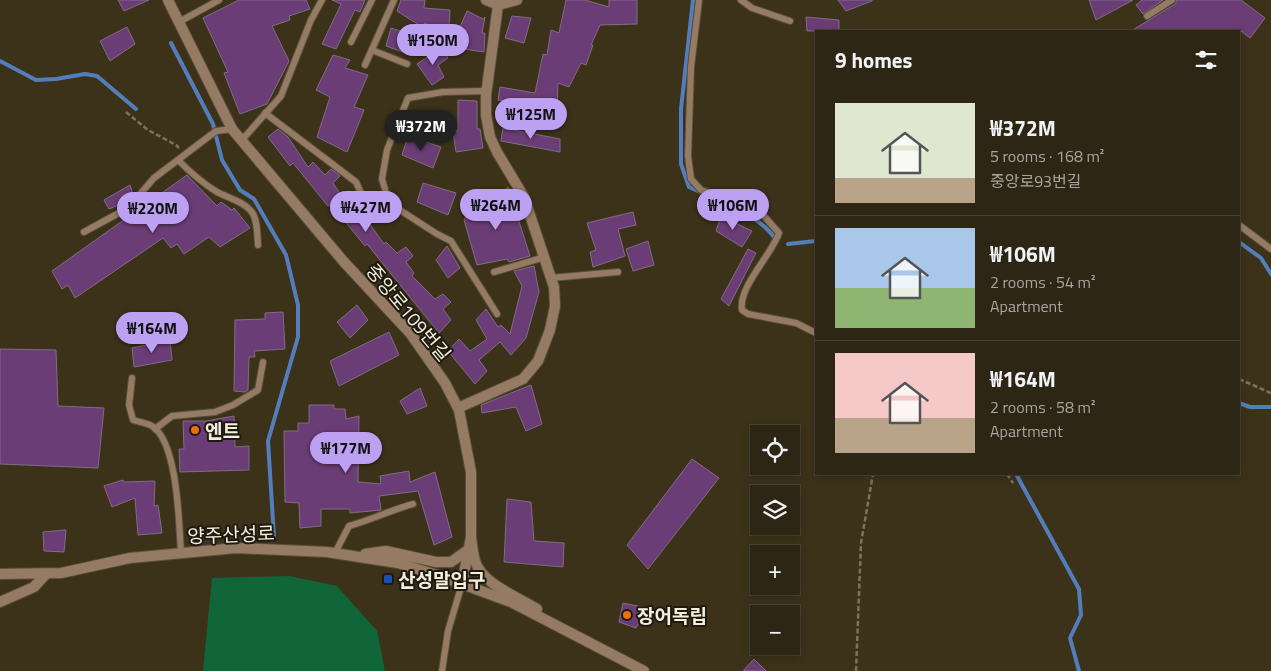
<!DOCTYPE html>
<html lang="en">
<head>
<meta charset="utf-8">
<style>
	:root { --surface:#2d2614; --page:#393222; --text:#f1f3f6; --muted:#a7a5a0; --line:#484334; --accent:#bca0f2 }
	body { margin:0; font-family:"Titillium Web","Noto Sans KR",sans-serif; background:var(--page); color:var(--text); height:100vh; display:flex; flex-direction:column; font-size:19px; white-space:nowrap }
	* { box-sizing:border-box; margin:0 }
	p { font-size:16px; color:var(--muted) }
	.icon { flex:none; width:28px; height:28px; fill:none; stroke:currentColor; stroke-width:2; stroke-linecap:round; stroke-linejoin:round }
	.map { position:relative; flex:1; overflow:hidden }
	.details { position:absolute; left:815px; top:30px; width:425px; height:445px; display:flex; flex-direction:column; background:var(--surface); border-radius:0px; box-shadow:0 2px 8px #0003,0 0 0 1px var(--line) }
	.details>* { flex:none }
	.tools { position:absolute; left:750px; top:425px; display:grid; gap:10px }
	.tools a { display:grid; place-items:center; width:50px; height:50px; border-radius:0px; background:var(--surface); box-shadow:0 2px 8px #0003,0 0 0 1px var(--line); font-size:25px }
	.price { position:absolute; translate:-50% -42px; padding:0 11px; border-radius:18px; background:var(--accent); color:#111; font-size:16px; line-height:32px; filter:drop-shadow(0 1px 2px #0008) }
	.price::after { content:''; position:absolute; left:50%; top:30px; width:15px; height:11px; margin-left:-8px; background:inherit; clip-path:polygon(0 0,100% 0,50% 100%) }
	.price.active { background:#222; color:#fff }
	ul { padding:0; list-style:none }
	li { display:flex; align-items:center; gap:15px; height:125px; padding:0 20px }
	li+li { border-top:1px solid var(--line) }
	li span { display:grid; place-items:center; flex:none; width:140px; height:100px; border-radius:0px; color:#555 }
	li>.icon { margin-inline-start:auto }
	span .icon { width:60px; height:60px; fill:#fffc; stroke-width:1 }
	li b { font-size:21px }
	h2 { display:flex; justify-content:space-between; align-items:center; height:60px; padding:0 20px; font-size:21px }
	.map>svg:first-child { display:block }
</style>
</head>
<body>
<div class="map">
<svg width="1271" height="671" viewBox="0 0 1271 671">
	<rect width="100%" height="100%" fill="#3c321a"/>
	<!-- green -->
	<polygon fill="#116639" points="289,576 337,586 377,631 385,671 203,671 212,578"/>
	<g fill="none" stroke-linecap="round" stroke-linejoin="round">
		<!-- stream -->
		<g stroke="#547ebb" stroke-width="4">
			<path d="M693,0L681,109V164L689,187C713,198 759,215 773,236"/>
			<polyline points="171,43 213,124 222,160 240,190 254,199 286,255 298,305 298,337 268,441 274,537"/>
			<polyline points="0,61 36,80 56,79 85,74 97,76 136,109"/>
			<polyline points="1239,242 1261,258 1271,274"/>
			<polyline points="788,244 816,241"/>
			<polyline points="1239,403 1250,407 1271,407"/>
			<polyline points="1016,474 1079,589 1081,615 1070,638 1079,671"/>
		</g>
	</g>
	<!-- building -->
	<g fill="#6b3d76" stroke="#7f6d84">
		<polygon points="118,0 149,0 124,11"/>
		<polygon points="239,0 306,0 310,9 289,16 290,20 272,26 289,61 267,104 240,114 224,73 228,72 203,18"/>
		<polygon points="332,0 365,0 360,12 355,10 336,49 322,44 341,4"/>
		<polygon points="401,0 425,0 424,8 450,10 449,29 440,28 424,23 430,32 397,11"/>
		<polygon points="566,0 585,0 609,7 609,0 637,0 637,24 600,25 591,45 593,45 586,65 581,63 569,87 558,83 557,111 498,100 500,87 535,93 543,54 547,55 551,30 559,33"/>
		<polygon points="838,0 872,0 872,1 846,11"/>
		<polygon points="1089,0 1133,0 1096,20"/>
		<polygon points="1142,0 1163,0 1143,14 1136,5"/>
		<polygon points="1177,0 1241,0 1265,18 1250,38 1241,31 1131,31 1175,4"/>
		<polygon points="467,11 483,19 485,17 482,33 485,33 484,52 463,49 466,37 460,35 467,30 459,29"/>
		<polygon points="512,16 531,18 524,43 505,38"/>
		<polygon points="806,17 839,20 839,31 807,31"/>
		<polygon points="127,27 135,44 110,61 100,41"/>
		<polygon points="391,28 419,37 411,55 386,46"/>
		<polygon points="441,48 448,58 438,65 444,77 432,85 417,64"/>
		<polygon points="333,55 350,60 345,68 368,75 354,107 364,110 347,152 317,137 330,97 316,90"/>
		<polygon points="458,100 477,101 477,129 480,129 483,148 456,152 453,131 458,131"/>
		<polygon points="503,128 560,139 560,152 501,141"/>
		<polygon points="278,129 288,137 308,167 313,162 325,175 331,169 339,175 340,176 333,183 347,204 350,202 362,215 369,208 377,216 369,223 384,244 386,242 397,253 406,247 413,256 406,262 414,273 412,276 435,299 443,294 451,302 443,309 451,320 439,333 367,244 365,246 331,204 328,206 293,163 290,166 268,137"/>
		<polygon points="408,136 441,147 433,168 402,155"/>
		<polygon points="187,175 217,206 221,202 232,210 234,208 250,228 220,247 209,237 184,254 177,244 171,248 163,238 75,298 68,285 62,289 52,271"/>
		<polygon points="423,183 456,193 448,215 417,202"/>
		<polygon points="130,185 133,194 128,201 109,209 104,200"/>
		<polygon points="508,187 530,256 509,262 507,259 477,265 464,220 475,206 492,204 493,200"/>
		<polygon points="633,212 636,225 618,229 625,256 593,267 590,252 596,250 587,223"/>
		<polygon points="721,216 752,231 742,247 716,231"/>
		<polygon points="648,241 654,265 633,271 626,249"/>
		<polygon points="447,246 460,268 448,278 436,260"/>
		<polygon points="748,249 756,253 729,306 721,299"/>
		<polygon points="534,266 539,292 526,338 511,355 500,342 479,360 487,371 475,384 448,351 459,339 470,351 487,339 476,320 486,309 498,327 501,325 510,334 522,286 514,271"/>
		<polygon points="357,305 368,320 350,338 337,322"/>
		<polygon points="283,312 285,349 254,351 255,357 249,357 248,390 245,392 234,391 235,320 265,319 265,313"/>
		<polygon points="389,332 399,355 339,386 330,361"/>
		<polygon points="170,340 172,360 134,367 132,348"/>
		<polygon points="0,349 56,350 58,406 104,408 98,468 0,464"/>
		<polygon points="531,385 542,424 526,431 516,407 482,413 481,405"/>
		<polygon points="420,388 427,406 407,414 400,401"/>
		<polygon points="309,405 334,405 334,409 345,409 346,419 359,416 358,482 381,484 380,476 409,471 410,482 435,472 452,537 434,545 418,491 379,496 381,510 350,513 350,509 321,509 321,526 300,528 299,503 285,502 284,431 298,431 298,423 309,423"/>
		<polygon points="234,416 235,447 249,446 249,470 180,472 179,449 184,449 183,421 206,421"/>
		<polygon points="692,459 719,478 648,569 627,545"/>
		<polygon points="123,480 124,482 155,481 154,506 158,505 162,533 138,535 135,498 112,507 104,486"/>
		<polygon points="507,499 531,502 534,541 564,543 563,567 504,562"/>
		<polygon points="66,530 64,552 44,551 43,532"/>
		<polygon points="623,603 647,608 636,628 619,622"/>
		<polygon points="754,659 766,671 743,671"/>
	</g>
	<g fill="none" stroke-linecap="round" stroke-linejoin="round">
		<!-- service casing -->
		<g stroke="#59503a" stroke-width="8">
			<g id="service">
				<path d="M699,0L691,67L688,156L691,179L701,190L748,205L764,216L779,233C771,256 738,287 742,310L748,314L796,323L816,333"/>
				<polyline points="741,0 752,8 790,21"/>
				<polyline points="1147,16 1172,0"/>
				<polyline points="179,22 219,0"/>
				<polyline points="351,42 372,0"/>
				<polyline points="372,50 407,64"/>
				<polyline points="365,65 394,0"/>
				<polyline points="487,91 443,92 408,98 387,150 382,179 389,203 437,234 451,241 497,314"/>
				<polyline points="265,113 356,182 366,204"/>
				<polyline points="241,141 281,96 311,20 322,0"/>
				<path d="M178,160C190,172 202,183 217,192C228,198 243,201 251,211C258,219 257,235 258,245"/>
				<polyline points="1239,225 1271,249"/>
				<polyline points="84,232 128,208 154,178 216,131 232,129"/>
				<polyline points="494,272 545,257"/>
				<polyline points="550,278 618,272"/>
				<path d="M132,378L129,405L133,420C139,422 147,423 152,426C178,442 179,525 181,553"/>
				<polyline points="155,429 172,416 215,412 233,405 258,390 263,362"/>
				<path d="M335,553L349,526C371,520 391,510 413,504"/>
				<polyline points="442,671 448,631 462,584"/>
			</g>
		</g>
		<!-- minor casing -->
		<g stroke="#59503a" stroke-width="12">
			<g id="minor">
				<polyline points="168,0 232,129 344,262 410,333 445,383 459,410 471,472 471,537 462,584"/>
				<polyline points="486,0 498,5"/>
				<polyline points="498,5 517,0"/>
				<polyline points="458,408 523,379 538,361 550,330 555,306 554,287 524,197 497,152 490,137 486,115 486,95 498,5"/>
				<polyline points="0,602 34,587 46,574"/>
			</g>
		</g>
		<!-- tertiary casing -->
		<g stroke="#59503a" stroke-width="12">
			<g id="tertiary">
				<path d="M471,537C472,545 473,554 475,561C482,584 518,597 537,609"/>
				<polyline points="365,554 386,551 436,562 451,562 468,550"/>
				<polyline points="0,574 61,573 130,558 236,548 327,552 398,563 443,577 511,602 644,671"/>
			</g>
		</g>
		<!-- path -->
		<g stroke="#7b735e" stroke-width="2.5" stroke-dasharray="5 2.5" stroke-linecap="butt">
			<polyline points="126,112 148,130 176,145 179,148"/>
			<polyline points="1239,379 1271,393"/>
			<polyline points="1007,474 1013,483"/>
			<polyline points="856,671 861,543 873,474"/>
		</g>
		<!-- service -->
		<use href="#service" stroke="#967b64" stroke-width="6"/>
		<!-- minor -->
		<use href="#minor" stroke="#967b64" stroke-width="10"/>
		<!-- tertiary -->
		<use href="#tertiary" stroke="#967b64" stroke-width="10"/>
	</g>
	<!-- markers -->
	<g fill="#e8710a" stroke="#1f1a10" stroke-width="2">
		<circle cx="195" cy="430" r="5"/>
		<circle cx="627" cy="615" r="5"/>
	</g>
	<rect fill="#1a4fb4" stroke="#1f1a10" stroke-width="2" x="383" y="574" width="10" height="10" rx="2.5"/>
	<g text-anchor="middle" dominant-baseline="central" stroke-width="4" stroke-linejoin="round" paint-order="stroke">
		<!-- street labels -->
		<g font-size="19" fill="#f4eedf" stroke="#1f1a10">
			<text transform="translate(409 312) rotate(50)">중앙로109번길</text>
			<text transform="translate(231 534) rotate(-2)">양주산성로</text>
		</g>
		<!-- poi labels -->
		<g font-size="19" font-weight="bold" fill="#f4eedf" stroke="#1f1a10" text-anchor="start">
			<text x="205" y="430">엔트</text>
			<text x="398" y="579">산성말입구</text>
			<text x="637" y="615">장어독립</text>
		</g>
	</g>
</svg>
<div class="tools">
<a><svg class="icon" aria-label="locate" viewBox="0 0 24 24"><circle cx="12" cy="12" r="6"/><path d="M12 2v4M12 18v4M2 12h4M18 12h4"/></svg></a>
<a><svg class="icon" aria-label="layers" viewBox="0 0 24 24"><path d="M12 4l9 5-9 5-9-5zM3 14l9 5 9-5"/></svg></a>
<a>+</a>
<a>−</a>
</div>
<b class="price" style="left:433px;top:66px">₩150M</b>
<b class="price" style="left:531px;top:140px">₩125M</b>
<b class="price active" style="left:421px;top:152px">₩372M</b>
<b class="price" style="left:496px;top:231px">₩264M</b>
<b class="price" style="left:733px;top:231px">₩106M</b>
<b class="price" style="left:366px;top:233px">₩427M</b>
<b class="price" style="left:153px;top:234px">₩220M</b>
<b class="price" style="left:152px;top:354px">₩164M</b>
<b class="price" style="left:346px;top:474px">₩177M</b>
<section class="details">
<h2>9 homes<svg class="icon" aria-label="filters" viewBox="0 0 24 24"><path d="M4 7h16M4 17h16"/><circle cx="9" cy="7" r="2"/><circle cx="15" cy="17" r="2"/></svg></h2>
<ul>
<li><span style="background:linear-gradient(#dfe7d0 75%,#b9a48a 0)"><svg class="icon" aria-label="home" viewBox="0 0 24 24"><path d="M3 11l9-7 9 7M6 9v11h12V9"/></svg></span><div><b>₩372M</b><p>5 rooms · 168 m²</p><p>중앙로93번길</p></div></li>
<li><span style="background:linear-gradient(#a9c7e8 60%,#8fb573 0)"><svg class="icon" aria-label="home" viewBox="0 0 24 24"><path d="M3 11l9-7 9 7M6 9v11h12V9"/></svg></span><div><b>₩106M</b><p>2 rooms · 54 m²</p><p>Apartment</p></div></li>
<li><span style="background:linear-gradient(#f6c9c9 65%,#b9a48a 0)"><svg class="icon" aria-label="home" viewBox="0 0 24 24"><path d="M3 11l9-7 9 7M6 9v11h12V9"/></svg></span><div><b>₩164M</b><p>2 rooms · 58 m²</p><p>Apartment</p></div></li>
</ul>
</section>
</div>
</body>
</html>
